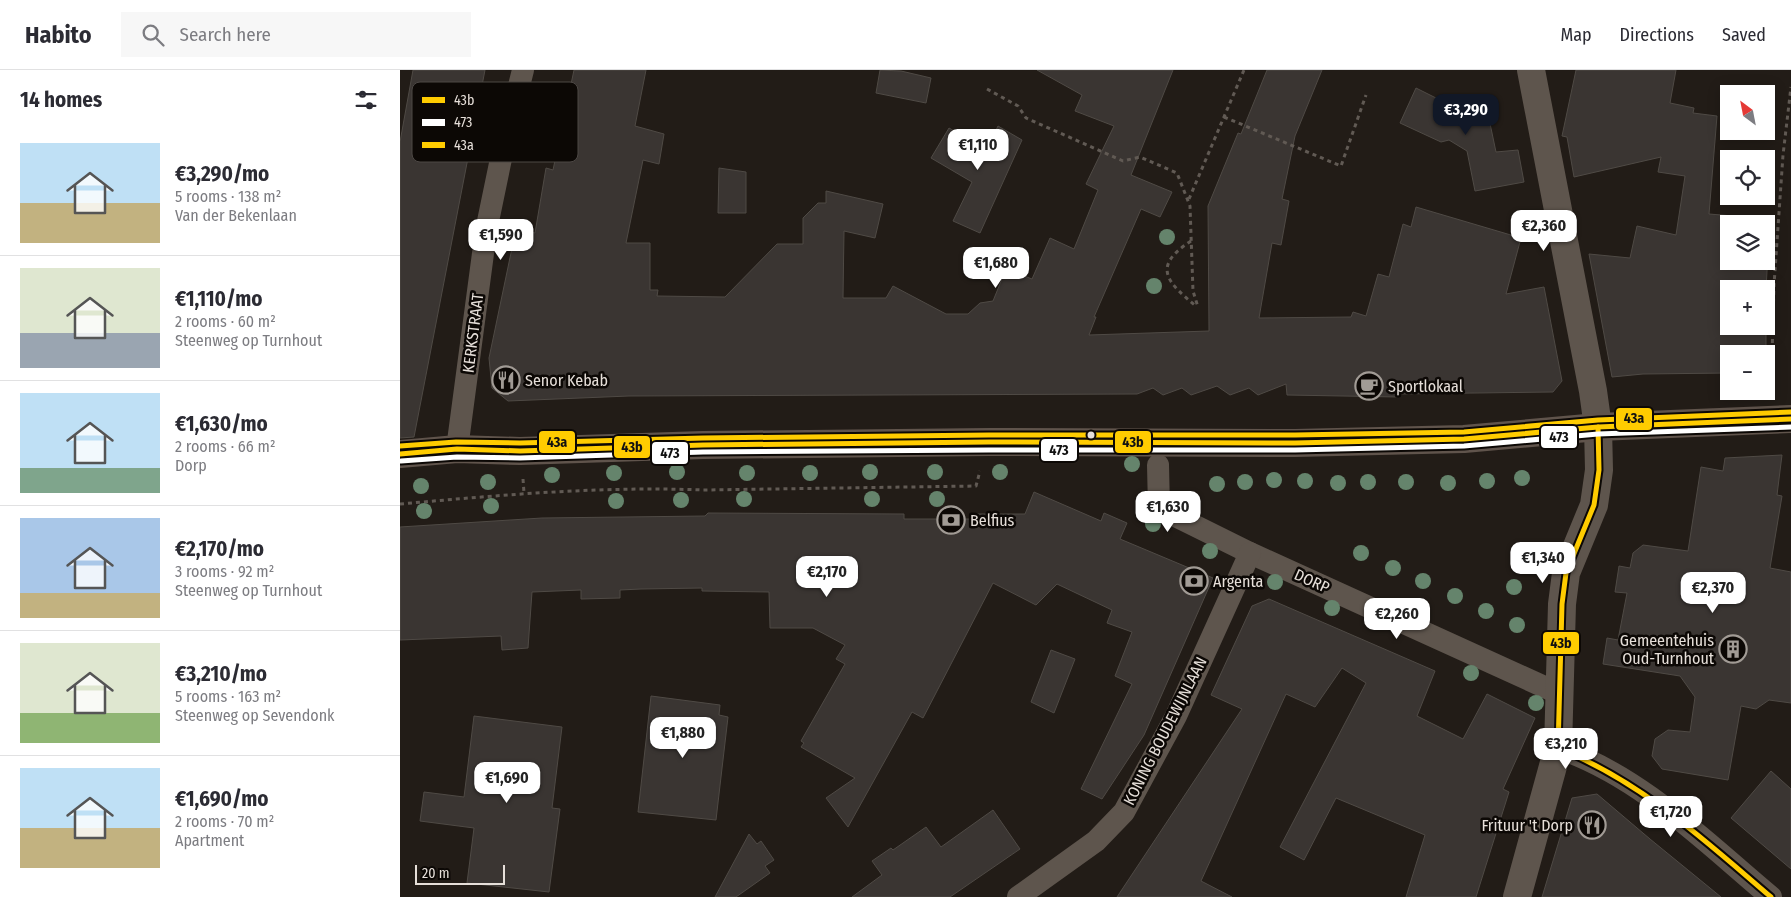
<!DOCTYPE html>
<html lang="en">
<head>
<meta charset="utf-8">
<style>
	:root { --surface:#fff; --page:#f7f7f7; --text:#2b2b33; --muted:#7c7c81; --line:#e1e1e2; --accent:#111827 }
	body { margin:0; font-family:"Fira Sans Condensed",sans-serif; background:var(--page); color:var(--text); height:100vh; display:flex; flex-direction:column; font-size:19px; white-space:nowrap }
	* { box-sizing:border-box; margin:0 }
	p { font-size:16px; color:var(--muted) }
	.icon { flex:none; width:28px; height:28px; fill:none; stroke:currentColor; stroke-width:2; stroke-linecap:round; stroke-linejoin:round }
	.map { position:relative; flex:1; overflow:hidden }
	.sheet { display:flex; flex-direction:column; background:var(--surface); width:400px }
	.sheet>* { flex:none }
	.needle { width:32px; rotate:328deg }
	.buttons { position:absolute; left:1320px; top:15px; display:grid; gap:10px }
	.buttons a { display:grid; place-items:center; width:55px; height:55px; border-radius:0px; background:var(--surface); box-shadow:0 2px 12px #0003; font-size:25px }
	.scale { position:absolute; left:15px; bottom:12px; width:90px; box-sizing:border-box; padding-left:5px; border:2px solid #e6dfd9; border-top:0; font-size:14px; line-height:18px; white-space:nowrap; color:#e6dfd9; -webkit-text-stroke:4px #0c0805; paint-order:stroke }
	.price { position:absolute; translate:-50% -42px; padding:0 11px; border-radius:10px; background:#fff; color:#222; font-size:16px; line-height:32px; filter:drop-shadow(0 1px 2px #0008) }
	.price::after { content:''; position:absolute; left:50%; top:30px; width:15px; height:11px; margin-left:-8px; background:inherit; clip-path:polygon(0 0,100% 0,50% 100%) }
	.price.active { background:var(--accent); color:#fff }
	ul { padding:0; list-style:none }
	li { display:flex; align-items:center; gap:15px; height:125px; padding:0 20px }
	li+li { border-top:1px solid var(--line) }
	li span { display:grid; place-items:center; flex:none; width:140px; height:100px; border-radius:0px; color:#555 }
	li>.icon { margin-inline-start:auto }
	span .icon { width:60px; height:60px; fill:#fffc; stroke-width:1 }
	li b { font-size:21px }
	h2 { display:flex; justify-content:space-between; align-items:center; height:60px; padding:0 20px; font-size:21px }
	header { display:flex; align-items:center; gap:30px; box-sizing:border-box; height:70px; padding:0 25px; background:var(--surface); border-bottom:1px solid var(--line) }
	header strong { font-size:24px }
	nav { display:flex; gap:28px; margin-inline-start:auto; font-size:18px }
	.search { width:350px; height:45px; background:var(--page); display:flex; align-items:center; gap:12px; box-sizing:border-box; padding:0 18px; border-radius:0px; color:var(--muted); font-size:19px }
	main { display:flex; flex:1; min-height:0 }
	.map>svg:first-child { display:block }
</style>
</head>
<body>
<header>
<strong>Habito</strong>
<div class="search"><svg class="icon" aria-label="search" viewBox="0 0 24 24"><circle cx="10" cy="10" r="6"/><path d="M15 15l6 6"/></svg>Search here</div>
<nav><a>Map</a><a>Directions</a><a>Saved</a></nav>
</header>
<main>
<section class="sheet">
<h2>14 homes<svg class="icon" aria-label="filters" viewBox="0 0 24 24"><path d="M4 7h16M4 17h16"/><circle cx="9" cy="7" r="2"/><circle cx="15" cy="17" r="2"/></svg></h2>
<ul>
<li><span style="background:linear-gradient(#bfe0f5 60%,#c2b280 0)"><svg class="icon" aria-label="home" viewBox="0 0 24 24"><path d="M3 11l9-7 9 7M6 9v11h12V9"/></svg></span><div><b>€3,290/mo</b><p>5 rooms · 138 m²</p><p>Van der Bekenlaan</p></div></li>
<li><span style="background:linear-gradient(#dfe7d0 65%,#9aa5b1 0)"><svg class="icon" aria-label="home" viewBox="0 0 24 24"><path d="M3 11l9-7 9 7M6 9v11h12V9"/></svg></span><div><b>€1,110/mo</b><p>2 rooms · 60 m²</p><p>Steenweg op Turnhout</p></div></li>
<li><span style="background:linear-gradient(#bfe0f5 75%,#7fa58c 0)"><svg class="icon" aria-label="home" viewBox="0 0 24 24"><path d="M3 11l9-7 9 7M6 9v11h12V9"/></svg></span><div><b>€1,630/mo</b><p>2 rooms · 66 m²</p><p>Dorp</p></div></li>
<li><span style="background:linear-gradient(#a9c7e8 75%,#c2b280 0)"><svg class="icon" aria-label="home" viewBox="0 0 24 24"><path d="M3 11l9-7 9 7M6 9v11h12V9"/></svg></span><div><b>€2,170/mo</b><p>3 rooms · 92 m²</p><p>Steenweg op Turnhout</p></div></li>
<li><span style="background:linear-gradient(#dfe7d0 70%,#8fb573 0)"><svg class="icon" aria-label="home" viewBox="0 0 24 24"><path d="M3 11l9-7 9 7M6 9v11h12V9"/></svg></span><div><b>€3,210/mo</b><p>5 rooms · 163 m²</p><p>Steenweg op Sevendonk</p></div></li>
<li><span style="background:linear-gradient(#bfe0f5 60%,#c2b280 0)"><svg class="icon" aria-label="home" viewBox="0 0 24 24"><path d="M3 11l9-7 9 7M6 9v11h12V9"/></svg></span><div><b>€1,690/mo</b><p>2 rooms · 70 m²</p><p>Apartment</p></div></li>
</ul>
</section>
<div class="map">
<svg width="1391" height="827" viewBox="0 0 1391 827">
	<rect width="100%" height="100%" fill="#221c17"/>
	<!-- building -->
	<g fill="#3a3532" stroke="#4f4a45" fill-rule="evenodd">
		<polygon points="13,0 85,0 14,367 0,368 0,72"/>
		<polygon points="174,0 246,0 235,56 264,64 259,94 243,90 226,173 250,173 250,220 258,220 257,226 325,227 377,174 403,174 403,148 418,133 426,133 426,121 483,134 475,168 444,161 443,228 486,228 493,216 546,244 568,244 580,233 593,231 606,199 632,209 650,168 674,179 698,120 686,114 714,56 675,41 682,25 637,0 773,0 731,105 772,122 760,147 741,139 694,247 696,247 689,265 809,261 808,136 838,63 841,64 867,0 922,0 895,66 882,129 889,131 881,175 872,173 859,248 951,247 953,242 966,246 978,204 989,207 1003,154 1011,157 1016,137 1121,168 1106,224 1144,217 1162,311 1153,322 998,324 998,327 887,325 886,314 858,325 849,318 830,325 817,316 791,325 782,318 763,325 753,318 737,324 229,326 108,331 92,318 89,288 116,159 135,163 146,98 153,100"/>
		<polygon points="480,0 501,1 531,8 526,33 476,23"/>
		<path d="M1176,0H1276L1270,33L1294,38L1293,43L1317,46L1309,144L1370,149L1366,219H1329V256L1366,258V284H1329V303L1243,304L1212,307L1189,184L1230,188L1237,156L1276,165L1285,106L1258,102L1261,87L1174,107L1167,67L1162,66ZM1329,154H1366V191H1329Z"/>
		<polygon points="1016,18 1046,33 1084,25 1096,82 1118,80 1124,112 1075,121 1067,81 1049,70 1041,72 1000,53"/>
		<polygon points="598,56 622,70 580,163 553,151 572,112 531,88 549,58 587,80"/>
		<polygon points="319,98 346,102 346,143 318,143"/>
		<polygon points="1382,385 1377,425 1382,426 1370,498 1391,502 1391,633 1369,630 1356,639 1341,636 1328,710 1262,699 1252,686 1255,669 1268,660 1290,662 1295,627 1280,606 1203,594 1207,568 1218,570 1227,523 1215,522 1219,496 1230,498 1233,483 1243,475 1288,481 1301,397 1323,401 1325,388"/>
		<polygon points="634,422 701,451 704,443 727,453 720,469 813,508 744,665 702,729 681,719 732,614 715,606 732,562 707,553 712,540 657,514 636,535 593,513 523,648 512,642 448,757 426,728 455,708 401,677 404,673 401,671 445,594 436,589 445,575 413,558 370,558 369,522 302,521 302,518 241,519 220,520 220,528 181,529 181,520 132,522 128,578 102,580 101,566 0,570 0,457 142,448 305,446 308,443 504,444 504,449 577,449 577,444 625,444"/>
		<polygon points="869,529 1035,601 1017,646 1063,669 1087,624 1135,648 1103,719 1109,722 1076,827 1006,827 1025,765 936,728 904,790 880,777 966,613 942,598 915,637 886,624 801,811 832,827 717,827 842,639 811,625 852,536"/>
		<polygon points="651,580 675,589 654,643 631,632"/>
		<polygon points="251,626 320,635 319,645 328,647 316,750 238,742"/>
		<polygon points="74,646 162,657 152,738 160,739 149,822 67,813 74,758 20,751 24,722 64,727"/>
		<polygon points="1371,701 1391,719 1391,799 1331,748"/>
		<polygon points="1197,724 1250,769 1321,827 1142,827 1172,728"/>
		<polygon points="593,740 620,779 550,827 452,827 482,805 472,791 491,778 493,780 526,757 541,777"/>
		<polygon points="349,764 357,774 361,771 374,790 365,796 370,803 336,827 315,827"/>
	</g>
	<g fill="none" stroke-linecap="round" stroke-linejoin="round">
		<!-- path -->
		<g stroke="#615a54" stroke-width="3" stroke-dasharray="4 4" stroke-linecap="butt">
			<polyline points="587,19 618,36 626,48 723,91 740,87 777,103 790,136 793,221 798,237"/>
			<polyline points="824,47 941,96 966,25"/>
			<polyline points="789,129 844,0"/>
			<path d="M791,171C751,197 767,212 797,237"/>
			<polyline points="1371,321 1374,215 1383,85 1391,17"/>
			<polyline points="123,409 124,423"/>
			<path d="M0,434C101,425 202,416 303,420L576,416L580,401"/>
		</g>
		<!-- minor -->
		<g stroke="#5e554d" stroke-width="22">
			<polyline points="57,379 86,161 103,79 123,0"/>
			<polyline points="758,395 759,438 850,483 1160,624"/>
			<path d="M1158,678C1241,706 1305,772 1371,827"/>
			<polyline points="618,827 696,771 724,742 776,646 850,483"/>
		</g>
		<!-- tertiary -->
		<polyline stroke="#5e554d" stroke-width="28" points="1117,827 1158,678 1162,534 1166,503 1194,435 1199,400 1198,357 1193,321 1131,0"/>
		<!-- primary -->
		<polyline stroke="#60544c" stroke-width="28" points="0,384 57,379 120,381 303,375 589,372 895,373 1064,369 1198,357 1391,349"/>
		<!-- bus-1 casing -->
		<g stroke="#0c0805" stroke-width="9">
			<g id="bus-1">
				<path d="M1198,357L1199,400L1194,435L1166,503L1162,534L1158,678C1242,712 1303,769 1371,827"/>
				<polyline points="0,384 57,379 120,381 303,375 589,372 895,373 1064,369 1198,357 1391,349"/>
			</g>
		</g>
		<!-- bus-2 casing -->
		<g stroke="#0c0805" stroke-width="9">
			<polyline id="bus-2" points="1,391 57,387 120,388 303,382 589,380 895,380 1064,376 1198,364 1391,357"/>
		</g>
		<!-- bus-3 casing -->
		<g stroke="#0c0805" stroke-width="9">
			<polyline id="bus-3" points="0,376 56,372 120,373 303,368 589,365 895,365 1064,362 1198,350 1391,342"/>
		</g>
		<!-- bus-1 -->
		<use href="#bus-1" stroke="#fc0" stroke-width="5"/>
		<!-- bus-2 -->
		<use href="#bus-2" stroke="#fff" stroke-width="5"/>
		<!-- bus-3 -->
		<use href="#bus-3" stroke="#fc0" stroke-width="5"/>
	</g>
	<!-- trees -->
	<g fill="#65846c">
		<circle cx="767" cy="167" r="8"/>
		<circle cx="754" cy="216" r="8"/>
		<circle cx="732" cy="394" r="8"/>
		<circle cx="277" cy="402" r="8"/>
		<circle cx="470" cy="402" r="8"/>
		<circle cx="535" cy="402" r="8"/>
		<circle cx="600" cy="402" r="8"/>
		<circle cx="214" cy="403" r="8"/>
		<circle cx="347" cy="403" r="8"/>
		<circle cx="410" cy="403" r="8"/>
		<circle cx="152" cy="405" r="8"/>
		<circle cx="1122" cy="408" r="8"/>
		<circle cx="874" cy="410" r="8"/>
		<circle cx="905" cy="411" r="8"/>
		<circle cx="1087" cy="411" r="8"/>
		<circle cx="88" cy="412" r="8"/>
		<circle cx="845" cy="412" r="8"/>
		<circle cx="968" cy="412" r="8"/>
		<circle cx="1006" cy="412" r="8"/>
		<circle cx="938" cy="413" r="8"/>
		<circle cx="1048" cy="413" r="8"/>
		<circle cx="817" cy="414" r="8"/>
		<circle cx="21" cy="416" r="8"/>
		<circle cx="344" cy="429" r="8"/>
		<circle cx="472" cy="429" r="8"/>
		<circle cx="537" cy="429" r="8"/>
		<circle cx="281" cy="430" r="8"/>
		<circle cx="216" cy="431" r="8"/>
		<circle cx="91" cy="436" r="8"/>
		<circle cx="24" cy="441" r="8"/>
		<circle cx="753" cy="454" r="8"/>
		<circle cx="810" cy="481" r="8"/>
		<circle cx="961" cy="483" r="8"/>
		<circle cx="993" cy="498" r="8"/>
		<circle cx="1023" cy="511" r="8"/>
		<circle cx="875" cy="512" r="8"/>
		<circle cx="1114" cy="517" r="8"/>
		<circle cx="1055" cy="526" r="8"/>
		<circle cx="932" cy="538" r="8"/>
		<circle cx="1086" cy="541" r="8"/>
		<circle cx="1117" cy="555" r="8"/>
		<circle cx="1071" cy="603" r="8"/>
		<circle cx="1136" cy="633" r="8"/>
	</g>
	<!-- icons -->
	<defs>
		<g id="restaurant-ring" transform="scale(1.4375)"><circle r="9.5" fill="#0c0805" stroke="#a19b95" stroke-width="1.5"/><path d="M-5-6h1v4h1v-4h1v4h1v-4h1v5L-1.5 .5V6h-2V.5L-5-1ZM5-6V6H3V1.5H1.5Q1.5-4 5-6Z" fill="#a19b95"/></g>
		<g id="cafe-ring" transform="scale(1.4375)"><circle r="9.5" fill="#0c0805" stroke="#a19b95" stroke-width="1.5"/><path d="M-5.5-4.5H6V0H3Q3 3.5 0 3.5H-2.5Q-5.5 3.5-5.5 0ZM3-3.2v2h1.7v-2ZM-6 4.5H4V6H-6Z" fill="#a19b95"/></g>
		<g id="bank-ring" transform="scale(1.4375)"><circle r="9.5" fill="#0c0805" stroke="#a19b95" stroke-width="1.5"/><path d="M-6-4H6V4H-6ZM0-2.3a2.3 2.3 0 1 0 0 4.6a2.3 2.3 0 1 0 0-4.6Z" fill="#a19b95"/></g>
		<g id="building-ring" transform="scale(1.4375)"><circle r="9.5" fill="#0c0805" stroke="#a19b95" stroke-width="1.5"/><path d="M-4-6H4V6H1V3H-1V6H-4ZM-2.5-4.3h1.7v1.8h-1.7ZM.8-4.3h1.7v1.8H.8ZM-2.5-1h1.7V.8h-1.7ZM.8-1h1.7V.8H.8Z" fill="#a19b95"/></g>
	</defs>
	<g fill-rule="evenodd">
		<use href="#restaurant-ring" x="106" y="310"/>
		<use href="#cafe-ring" x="969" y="316"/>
		<use href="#bank-ring" x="551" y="450"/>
		<use href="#bank-ring" x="794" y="511"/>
		<use href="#building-ring" x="1333" y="579"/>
		<use href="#restaurant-ring" x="1192" y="755"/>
	</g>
	<!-- markers -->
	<circle fill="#e6dfd9" stroke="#0c0805" stroke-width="2" cx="691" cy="365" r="4.5"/>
	<g text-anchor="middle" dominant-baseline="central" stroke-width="5" stroke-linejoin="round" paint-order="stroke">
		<!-- street labels -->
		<g font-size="16" fill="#e6dfd9" stroke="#0c0805">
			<text transform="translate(73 263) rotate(-83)">KERKSTRAAT</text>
			<text transform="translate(912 511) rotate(24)">DORP</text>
			<text transform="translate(765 661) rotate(-63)">KONING BOUDEWIJNLAAN</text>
		</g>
		<!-- poi labels -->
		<g font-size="16" fill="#e6dfd9" stroke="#0c0805" text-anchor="start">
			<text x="125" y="310">Senor Kebab</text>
			<text x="988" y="316">Sportlokaal</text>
			<text x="570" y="450">Belfius</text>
			<text x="813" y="511">Argenta</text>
			<text x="1314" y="570" text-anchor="end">Gemeentehuis<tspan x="1314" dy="18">Oud-Turnhout</tspan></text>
			<text x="1173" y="755" text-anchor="end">Frituur 't Dorp</text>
		</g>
	</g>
	<!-- legend -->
	<rect x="12" y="12" width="166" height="80" rx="8" fill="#0c0805" stroke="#4d4845" stroke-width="1"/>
	<rect x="22" y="27" width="23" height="6" fill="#fc0"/>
	<rect x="22" y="49" width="23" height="7" fill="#fff"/>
	<rect x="22" y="72" width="23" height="6" fill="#fc0"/>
	<g font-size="14" fill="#e6dfd9">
		<text x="54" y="35">43b</text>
		<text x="54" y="57">473</text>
		<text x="54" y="80">43a</text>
	</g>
	<g stroke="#0c0805" stroke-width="2">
		<rect x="1215" y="337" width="38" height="24" rx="5" fill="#fc0"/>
		<rect x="1140" y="355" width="38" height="24" rx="5" fill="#fff"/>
		<rect x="138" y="360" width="38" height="24" rx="5" fill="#fc0"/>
		<rect x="714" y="360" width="38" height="24" rx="5" fill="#fc0"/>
		<rect x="213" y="365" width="38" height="24" rx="5" fill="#fc0"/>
		<rect x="640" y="368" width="38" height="24" rx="5" fill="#fff"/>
		<rect x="251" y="371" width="38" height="24" rx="5" fill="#fff"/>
		<rect x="1142" y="561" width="38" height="24" rx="5" fill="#fc0"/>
	</g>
	<g font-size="14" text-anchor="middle" font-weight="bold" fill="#111">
		<text x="1234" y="353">43a</text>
		<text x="1159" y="372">473</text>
		<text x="157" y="377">43a</text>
		<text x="733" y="377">43b</text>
		<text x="232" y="382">43b</text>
		<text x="659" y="385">473</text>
		<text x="270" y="388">473</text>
		<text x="1161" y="578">43b</text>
	</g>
</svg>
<div class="buttons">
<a><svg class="needle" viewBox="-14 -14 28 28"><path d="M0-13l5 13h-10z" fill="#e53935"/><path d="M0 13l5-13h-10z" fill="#7c7c81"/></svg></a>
<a><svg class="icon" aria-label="locate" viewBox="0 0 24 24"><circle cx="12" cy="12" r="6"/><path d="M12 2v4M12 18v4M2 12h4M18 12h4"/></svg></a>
<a><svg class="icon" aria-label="layers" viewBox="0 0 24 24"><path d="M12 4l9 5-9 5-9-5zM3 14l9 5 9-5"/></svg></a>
<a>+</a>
<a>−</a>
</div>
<div class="scale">20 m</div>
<b class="price active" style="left:1066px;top:66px">€3,290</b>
<b class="price" style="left:578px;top:101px">€1,110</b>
<b class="price" style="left:1144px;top:182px">€2,360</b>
<b class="price" style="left:101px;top:191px">€1,590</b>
<b class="price" style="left:596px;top:219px">€1,680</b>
<b class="price" style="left:768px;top:463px">€1,630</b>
<b class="price" style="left:1143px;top:514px">€1,340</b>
<b class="price" style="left:427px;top:528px">€2,170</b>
<b class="price" style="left:1313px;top:544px">€2,370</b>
<b class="price" style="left:997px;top:570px">€2,260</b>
<b class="price" style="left:283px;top:689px">€1,880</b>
<b class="price" style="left:1166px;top:700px">€3,210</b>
<b class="price" style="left:107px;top:734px">€1,690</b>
<b class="price" style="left:1271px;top:768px">€1,720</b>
</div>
</main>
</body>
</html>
